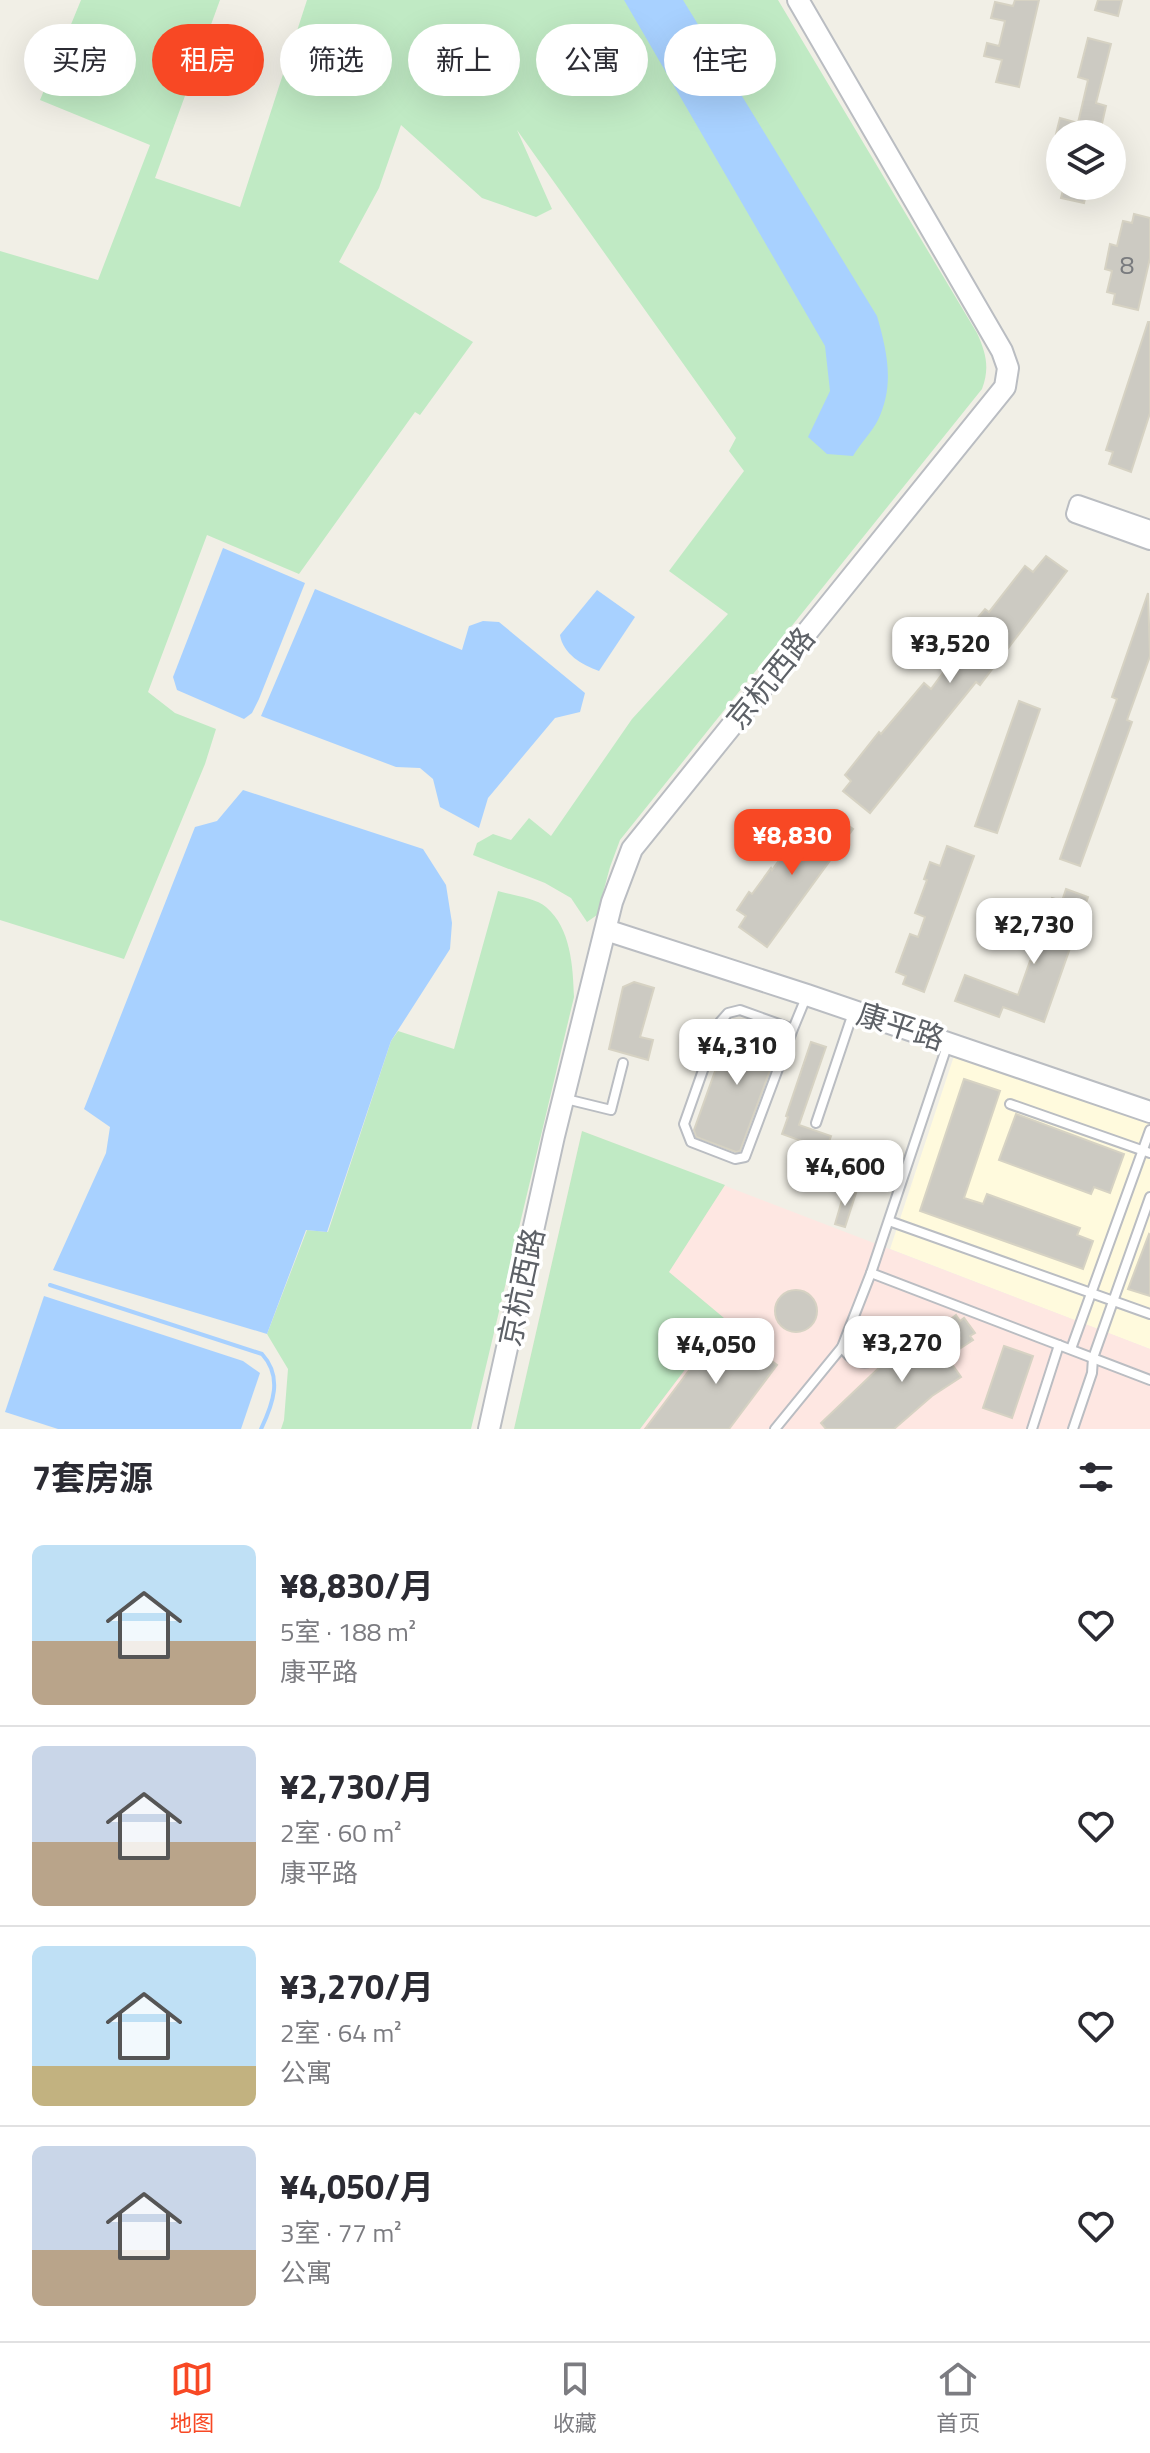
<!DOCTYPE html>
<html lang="zh">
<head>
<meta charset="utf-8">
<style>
	:root { --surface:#fff; --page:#f2f2f3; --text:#2b2b33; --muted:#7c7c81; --line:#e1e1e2; --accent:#f84824 }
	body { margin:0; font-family:"Titillium Web","Noto Sans SC",sans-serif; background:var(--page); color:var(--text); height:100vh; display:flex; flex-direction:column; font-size:30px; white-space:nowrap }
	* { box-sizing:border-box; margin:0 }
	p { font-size:26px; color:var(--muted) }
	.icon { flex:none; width:44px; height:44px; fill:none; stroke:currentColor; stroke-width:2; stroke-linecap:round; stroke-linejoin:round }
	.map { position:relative; height:1429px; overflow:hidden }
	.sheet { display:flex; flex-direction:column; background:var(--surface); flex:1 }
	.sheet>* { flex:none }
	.guide { position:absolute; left:24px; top:24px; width:1102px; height:72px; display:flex; gap:16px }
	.controls { position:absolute; left:1046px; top:120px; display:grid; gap:16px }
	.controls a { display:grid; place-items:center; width:80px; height:80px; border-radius:50%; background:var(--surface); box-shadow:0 8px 32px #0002; font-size:40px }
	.price { position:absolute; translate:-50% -68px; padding:0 18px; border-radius:16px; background:#fff; color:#222; font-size:26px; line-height:52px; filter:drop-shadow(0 2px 4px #0008) }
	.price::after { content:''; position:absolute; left:50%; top:48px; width:24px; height:18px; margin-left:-12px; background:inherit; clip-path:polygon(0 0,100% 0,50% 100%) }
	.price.current { background:var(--accent); color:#fff }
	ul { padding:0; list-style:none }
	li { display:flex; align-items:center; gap:24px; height:200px; padding:0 32px }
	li+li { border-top:2px solid var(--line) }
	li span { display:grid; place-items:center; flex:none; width:224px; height:160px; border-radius:12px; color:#555 }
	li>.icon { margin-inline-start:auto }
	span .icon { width:96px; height:96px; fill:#fffc; stroke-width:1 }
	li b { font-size:34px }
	h2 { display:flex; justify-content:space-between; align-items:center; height:96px; padding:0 32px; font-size:34px }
	.pill { padding:0 28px; border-radius:36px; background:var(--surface); box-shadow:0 8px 32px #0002; font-size:28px; line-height:72px }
	.pill.current { background:var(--accent); color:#fff }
	.tab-bar { display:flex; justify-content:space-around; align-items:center; height:112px; border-top:2px solid var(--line); background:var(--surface); font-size:22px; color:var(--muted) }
	.tab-bar a { display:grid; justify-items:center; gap:4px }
	.tab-bar .current { color:var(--accent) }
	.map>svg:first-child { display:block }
</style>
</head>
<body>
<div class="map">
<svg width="1150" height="1429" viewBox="0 0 1150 1429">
	<rect width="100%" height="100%" fill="#f1efe6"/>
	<!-- commercial -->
	<polygon fill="#fffadd" points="955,1053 1150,1124 1150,1349 890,1249"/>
	<!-- medical -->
	<polygon fill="#fee7e2" points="582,1131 1150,1349 1150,1429 514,1429"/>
	<!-- green -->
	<g fill="#c0eac4">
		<path d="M81,0H220L155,178L240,207L307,0H778L977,333C986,353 990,368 982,389L620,840L610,867L597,915L587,922L571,898L545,883L473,855L477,843L493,834L511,840L529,818L551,836L632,719L728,614L669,571L744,471L729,451L736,438L517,130L552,209L536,217L482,198L401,125L379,188L339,262L473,342L420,415L415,412L299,574L207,535L148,692L175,713L216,729L205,764L124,959L0,920V251L98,280L150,145L40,100Z"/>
		<path d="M498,891C511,895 536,898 546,907C571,928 573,967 574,997L471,1429H281L284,1420L288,1369L267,1334L307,1230L328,1232L391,1041L398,1031L454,1049Z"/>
		<polygon points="582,1131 725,1185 669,1272 724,1318 640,1429 514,1429"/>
	</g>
	<!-- water -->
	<g fill="#a8d1ff">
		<path d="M624,0H683L877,316C887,351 895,385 878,420C872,432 860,444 853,456L827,454L808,437L830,391L825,346Z"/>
		<polygon points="223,548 305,583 259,699 252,713 244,719 177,690 173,677"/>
		<polygon points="315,589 462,650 469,626 483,621 499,622 585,693 580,712 555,718 488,798 479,828 440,807 433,779 420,768 396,767 261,716"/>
		<path d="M597,590L635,617L599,671C582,665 563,654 560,635Z"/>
		<polygon points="243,790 423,849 446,885 452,923 450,949 391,1041 327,1232 306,1230 267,1334 53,1270 106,1153 110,1127 84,1109 195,827 217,821"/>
		<polygon points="44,1296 243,1361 260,1373 241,1429 58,1429 5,1412"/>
	</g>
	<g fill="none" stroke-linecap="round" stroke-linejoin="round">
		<!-- stream -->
		<path stroke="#a8d1ff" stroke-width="4" d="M50,1285L262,1354C283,1377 273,1404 261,1429"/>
	</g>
	<!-- building -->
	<g fill="#cccac2" stroke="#d6d2c3" stroke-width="2">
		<polygon points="1015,0 1039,0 1019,87 996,82 1002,60 984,56 987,43 999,46 1005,21 991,18 995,2 1013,6"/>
		<polygon points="1098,0 1122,0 1118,16 1095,10"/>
		<polygon points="1088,38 1111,44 1096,103 1106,106 1101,128 1107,129 1106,134 1056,134 1060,118 1078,123 1088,80 1078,77"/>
		<polygon points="1064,186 1088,186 1084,203 1061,198"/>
		<polygon points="1134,214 1150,218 1150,258 1138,310 1113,304 1115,294 1107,292 1112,271 1105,269 1110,244 1117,246 1123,221 1132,223"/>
		<polygon points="1148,322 1150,322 1150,413 1131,472 1109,464 1113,452 1106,450"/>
		<polygon points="1046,556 1067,571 980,685 976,682 870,813 843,791 851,781 845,775 879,732 881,734 924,683 931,689 956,655 950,651 985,609 989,612 1025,566 1033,572"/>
		<polygon points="1148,593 1150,656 1127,720 1132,722 1080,866 1060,859 1117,699 1112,697"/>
		<polygon points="1019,701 1040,709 997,833 975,826"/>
		<polygon points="828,811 853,829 767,947 739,927 746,916 737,910 749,892 752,894 771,868 772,870 811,816 819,822"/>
		<polygon points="947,846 974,856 924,992 903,984 906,976 896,972 910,934 918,937 925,917 915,913 927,880 924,879 930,862 940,866"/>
		<polygon points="1066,889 1088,897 1044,1022 1003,1007 999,1017 955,1001 965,975 1018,995 1030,961 1035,963 1043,939 1037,937 1052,898 1062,901"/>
		<polygon points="634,982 654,988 640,1037 653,1040 648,1060 609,1049 623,987"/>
		<polygon points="733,1021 782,1038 740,1151 736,1152 696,1137 694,1130"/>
		<polygon points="811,1042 826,1047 799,1125 831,1136 826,1150 782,1134 788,1117 786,1116"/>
		<polygon points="964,1079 1000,1091 964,1198 983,1204 987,1194 1080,1228 1077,1235 1093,1241 1083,1269 920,1211"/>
		<polygon points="1016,1114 1124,1154 1110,1193 1094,1187 1091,1194 999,1160"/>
		<polygon points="845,1190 856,1193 845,1227 835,1224"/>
		<polygon points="1149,1234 1150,1235 1150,1296 1128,1289"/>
		<circle cx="796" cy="1311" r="21"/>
		<polygon points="956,1315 960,1321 964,1318 975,1333 970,1336 973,1340 947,1357 961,1377 932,1396 894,1429 826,1429 821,1423 884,1363 930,1332 938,1333 950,1346 957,1346 960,1338 947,1322"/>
		<polygon points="724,1324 777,1365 729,1429 645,1429"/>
		<polygon points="1004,1346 1033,1356 1012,1418 983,1408"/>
	</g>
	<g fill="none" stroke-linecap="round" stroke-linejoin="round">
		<!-- service casing -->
		<g stroke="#babdc2" stroke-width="12">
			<g id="service">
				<polyline points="793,1029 745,1157 735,1159 691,1142 684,1124 720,1022 728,1013 740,1010 793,1029 807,995"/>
				<polyline points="566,1099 611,1110 623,1063"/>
				<polyline points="1010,1104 1150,1153"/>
				<polyline points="816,1123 853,1013"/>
				<polyline points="889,1221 1150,1314"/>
				<polyline points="871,1273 948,1043"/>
				<path d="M842,1347C868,1388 900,1336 927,1324L942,1327L953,1340"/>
				<polyline points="1071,1349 1150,1130"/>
				<polyline points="775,1429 842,1347 871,1273 1150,1380"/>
				<polyline points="1032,1429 1059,1345"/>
				<polyline points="1073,1429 1092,1373 1093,1358 1150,1197"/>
			</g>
		</g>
		<!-- minor casing -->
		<g stroke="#babdc2" stroke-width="20">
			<polyline id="minor" points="1150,529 1078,504 1075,514 1150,541"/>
		</g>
		<!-- tertiary casing -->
		<g stroke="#babdc2" stroke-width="24">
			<g id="tertiary">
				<polyline points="606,930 807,995 1150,1112"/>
				<polyline points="489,1429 554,1136 612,902 632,849 1005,387 1008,368 1002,351 798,0"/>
			</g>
		</g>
		<!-- service -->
		<use href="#service" stroke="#fff" stroke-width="8"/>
		<!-- minor -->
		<use href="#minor" stroke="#fff" stroke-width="16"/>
		<!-- tertiary -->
		<use href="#tertiary" stroke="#fff" stroke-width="20"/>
	</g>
	<g text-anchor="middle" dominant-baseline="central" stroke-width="7" stroke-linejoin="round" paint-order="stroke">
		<!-- number labels -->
		<g font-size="26" fill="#797b7e">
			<text x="1127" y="264">8</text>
		</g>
		<!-- street labels -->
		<g font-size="30" fill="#5d6167" stroke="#fff">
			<text transform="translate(770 678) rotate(-51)">京杭西路</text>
			<text transform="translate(901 1026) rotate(18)">康平路</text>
			<text transform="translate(521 1287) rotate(-78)">京杭西路</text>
		</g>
	</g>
</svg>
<div class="controls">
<a><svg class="icon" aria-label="layers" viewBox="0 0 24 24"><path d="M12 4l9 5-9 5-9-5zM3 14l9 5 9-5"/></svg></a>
</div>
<b class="price" style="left:950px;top:685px">¥3,520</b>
<b class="price current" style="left:792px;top:877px">¥8,830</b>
<b class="price" style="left:1034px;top:966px">¥2,730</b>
<b class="price" style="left:737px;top:1087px">¥4,310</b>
<b class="price" style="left:845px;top:1208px">¥4,600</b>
<b class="price" style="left:902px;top:1384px">¥3,270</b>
<b class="price" style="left:716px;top:1386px">¥4,050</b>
<div class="guide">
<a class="pill">买房</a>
<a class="pill current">租房</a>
<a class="pill">筛选</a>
<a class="pill">新上</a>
<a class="pill">公寓</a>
<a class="pill">住宅</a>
</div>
</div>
<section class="sheet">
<h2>7套房源<svg class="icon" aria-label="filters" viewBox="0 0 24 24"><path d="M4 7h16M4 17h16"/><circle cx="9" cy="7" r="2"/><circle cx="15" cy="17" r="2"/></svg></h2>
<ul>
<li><span style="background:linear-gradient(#bfe0f5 60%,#b9a48a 0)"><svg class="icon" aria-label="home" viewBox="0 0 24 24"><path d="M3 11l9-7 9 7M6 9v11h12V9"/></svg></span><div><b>¥8,830/月</b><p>5室 · 188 m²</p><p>康平路</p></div><svg class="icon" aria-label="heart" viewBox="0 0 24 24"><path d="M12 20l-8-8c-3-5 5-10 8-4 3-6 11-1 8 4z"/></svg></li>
<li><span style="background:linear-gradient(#c9d6e8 60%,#b9a48a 0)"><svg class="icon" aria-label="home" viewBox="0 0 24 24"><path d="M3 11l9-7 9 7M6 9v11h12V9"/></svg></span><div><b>¥2,730/月</b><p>2室 · 60 m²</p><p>康平路</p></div><svg class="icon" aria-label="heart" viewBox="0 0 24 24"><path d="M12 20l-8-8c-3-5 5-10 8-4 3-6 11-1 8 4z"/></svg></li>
<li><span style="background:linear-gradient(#bfe0f5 75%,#c2b280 0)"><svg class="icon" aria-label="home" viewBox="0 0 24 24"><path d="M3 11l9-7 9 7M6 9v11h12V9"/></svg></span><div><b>¥3,270/月</b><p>2室 · 64 m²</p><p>公寓</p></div><svg class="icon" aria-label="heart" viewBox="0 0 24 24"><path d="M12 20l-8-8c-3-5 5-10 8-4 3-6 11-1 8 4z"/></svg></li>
<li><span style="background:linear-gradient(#c9d6e8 65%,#b9a48a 0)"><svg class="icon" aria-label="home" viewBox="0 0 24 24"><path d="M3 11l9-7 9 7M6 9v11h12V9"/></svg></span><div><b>¥4,050/月</b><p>3室 · 77 m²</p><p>公寓</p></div><svg class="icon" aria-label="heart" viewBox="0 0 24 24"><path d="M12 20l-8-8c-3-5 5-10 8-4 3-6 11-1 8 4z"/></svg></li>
</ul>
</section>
<nav class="tab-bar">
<a class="current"><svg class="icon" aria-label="map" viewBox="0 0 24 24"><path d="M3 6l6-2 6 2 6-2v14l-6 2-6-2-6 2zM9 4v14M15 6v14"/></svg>地图</a>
<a><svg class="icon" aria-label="saved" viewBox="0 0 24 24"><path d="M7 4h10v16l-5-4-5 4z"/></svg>收藏</a>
<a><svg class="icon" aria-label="home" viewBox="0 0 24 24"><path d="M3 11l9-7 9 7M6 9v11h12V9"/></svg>首页</a>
</nav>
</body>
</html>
